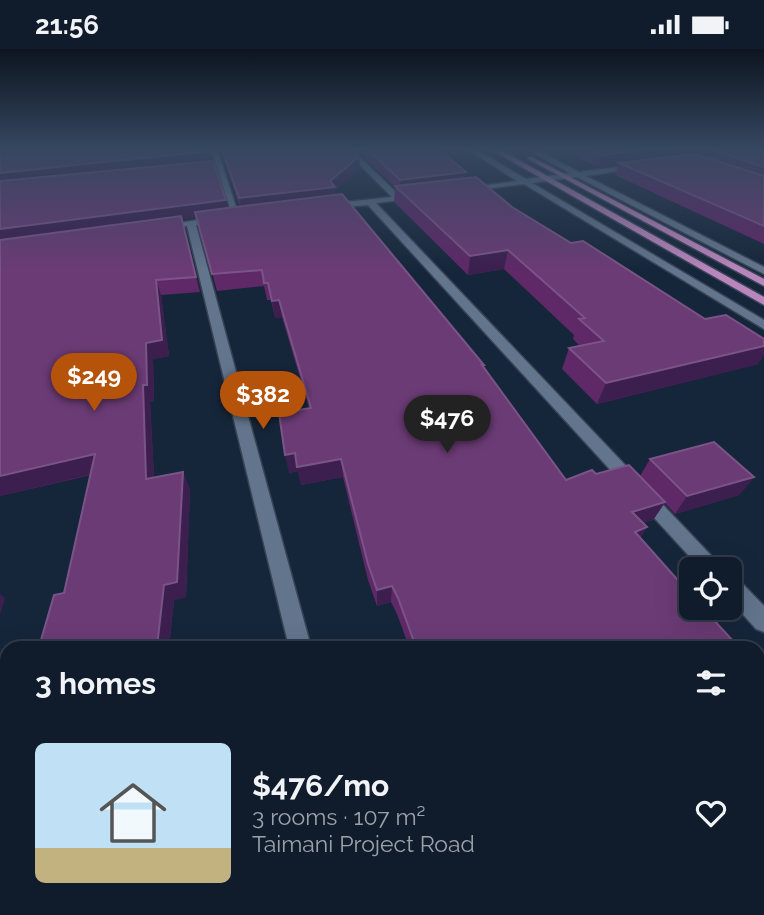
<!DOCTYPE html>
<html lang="en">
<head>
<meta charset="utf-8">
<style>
	:root { --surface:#101c2c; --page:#192534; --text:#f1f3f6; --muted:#9ca1a9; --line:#303a48; --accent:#b45309 }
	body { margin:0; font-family:Raleway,sans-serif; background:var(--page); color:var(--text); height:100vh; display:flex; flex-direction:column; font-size:26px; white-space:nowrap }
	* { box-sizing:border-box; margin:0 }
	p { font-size:23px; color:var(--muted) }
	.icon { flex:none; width:38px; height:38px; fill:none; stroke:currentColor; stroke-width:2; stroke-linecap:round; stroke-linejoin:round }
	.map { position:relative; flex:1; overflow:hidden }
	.drawer { position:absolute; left:0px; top:592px; width:765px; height:275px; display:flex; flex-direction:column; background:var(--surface); border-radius:21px 21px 0 0; box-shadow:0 7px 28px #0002,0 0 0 2px var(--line) }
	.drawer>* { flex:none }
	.controls { position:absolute; left:679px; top:508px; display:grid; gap:14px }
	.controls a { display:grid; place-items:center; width:63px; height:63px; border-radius:10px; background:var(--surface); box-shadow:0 7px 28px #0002,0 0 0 2px var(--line); font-size:35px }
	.price { position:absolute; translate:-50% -60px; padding:0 16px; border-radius:24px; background:var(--accent); color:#fff; font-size:23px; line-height:46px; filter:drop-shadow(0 2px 4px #0008) }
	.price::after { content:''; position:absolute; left:50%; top:42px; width:21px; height:16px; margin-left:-10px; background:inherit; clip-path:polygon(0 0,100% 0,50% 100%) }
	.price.on { background:#222; color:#fff }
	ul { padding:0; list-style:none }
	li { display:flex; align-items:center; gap:21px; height:175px; padding:0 35px }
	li+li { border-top:2px solid var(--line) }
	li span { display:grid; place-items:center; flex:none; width:196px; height:140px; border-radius:10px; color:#555 }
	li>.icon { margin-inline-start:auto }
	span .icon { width:84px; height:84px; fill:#fffc; stroke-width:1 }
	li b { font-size:30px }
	h2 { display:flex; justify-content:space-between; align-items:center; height:84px; padding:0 35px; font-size:30px }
	.status { display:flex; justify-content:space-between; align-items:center; height:49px; padding:0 35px; background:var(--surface); direction:ltr }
	.status svg { height:19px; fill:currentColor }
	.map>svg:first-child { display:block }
</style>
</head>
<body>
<div class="status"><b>21:56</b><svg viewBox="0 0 49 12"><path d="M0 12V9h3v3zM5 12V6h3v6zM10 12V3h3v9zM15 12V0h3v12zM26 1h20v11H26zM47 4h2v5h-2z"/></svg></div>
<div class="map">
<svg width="764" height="866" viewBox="0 0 764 866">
	<rect width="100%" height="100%" fill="#16263a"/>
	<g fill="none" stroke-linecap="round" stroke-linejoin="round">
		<!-- minor casing -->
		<g stroke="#384354" stroke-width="3">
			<g id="minor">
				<polygon points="211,100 217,100 240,170 233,168"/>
				<polygon points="344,100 351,100 400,147 420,145 417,149 376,154 724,520 701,520 368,156 324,160 327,155 392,148"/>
				<polygon points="467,100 475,100 526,130 570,124 526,100 535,100 579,123 642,115 639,119 586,127 764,218 764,225 577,128 532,134 764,271 764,280 524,135 463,143 466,139 517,132"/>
				<polygon points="764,101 764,105 684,114 681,112"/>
				<polygon points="222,167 225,168 225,172 196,176 311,598 289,598 187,177 160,181 155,178"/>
				<polygon points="730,527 737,529 764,557 764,583 756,580 730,551"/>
				<polygon points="764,675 764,703 758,705 758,678"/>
				<polygon points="351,859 383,859 385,866 353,866"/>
				<polygon points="407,859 449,859 446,866 404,866"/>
			</g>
		</g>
		<!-- major casing -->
		<g stroke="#384354" stroke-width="3">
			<g id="major">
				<polygon points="490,100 499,100 764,248 764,256"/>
				<polygon points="528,108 532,108 764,230 764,237 528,110"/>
			</g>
		</g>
		<!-- minor -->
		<use href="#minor" fill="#62758d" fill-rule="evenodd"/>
		<!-- major -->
		<use href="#major" fill="#b985bd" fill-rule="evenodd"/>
	</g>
	<!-- wall -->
	<g fill="#5f2867" fill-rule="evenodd">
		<polygon points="220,100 352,100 360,119 335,141 335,146 484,319 566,431 596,425 640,427 650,410 754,428 739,446 675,465 665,454 653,471 643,474 647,478 640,489 725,598 409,598 397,565 391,553 377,557 368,531 343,428 301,436 298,422 289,424 309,359 282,268 275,269 271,251 267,251 264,237 217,242 197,168 182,170 200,243 161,246 169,307 153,310 154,352 150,353 154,428 190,440 186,548 174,551 169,598 39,598 64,544 91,426 0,447 212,112 226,151 228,159 240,158"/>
		<polygon points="355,100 439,100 466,123 465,129 512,158 758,315 597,355 562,320 569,299 580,297 573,290 574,286 504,220 468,226 394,153 395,138"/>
		<path d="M570,100H764V195L615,126L618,116L598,118L578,109L579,105ZM674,101L687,106L671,107ZM715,104L712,110L700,106Z"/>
	</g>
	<!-- shaded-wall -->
	<g fill="#3c1f4f">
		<polygon points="651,100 674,100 671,110 619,114 618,116 598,118 602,106"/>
		<polygon points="694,100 747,100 716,102 715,104 691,107"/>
		<polygon points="210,102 213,114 0,137 0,124"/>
		<polygon points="359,108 360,119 335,141 336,151 242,162 239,149 330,132"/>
		<polygon points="466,123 464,135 400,143 400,131"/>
		<polygon points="226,151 229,164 182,170 200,243 196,228 0,195 0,180"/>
		<polygon points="508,201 504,220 468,226 470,207"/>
		<polygon points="156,231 161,246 169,307 153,310 154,352 150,353 155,446 146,430 143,336 146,294"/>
		<polygon points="279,251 282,268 275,269 272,252"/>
		<polygon points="764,297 764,306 758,315 597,355 606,334"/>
		<polygon points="295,404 298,422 289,424 285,406"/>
		<polygon points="95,405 106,422 0,447 0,427"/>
		<polygon points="341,410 343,428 301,436 297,418"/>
		<polygon points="183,423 190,440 186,548 174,551 169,598 157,598 164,536"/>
		<polygon points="754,428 739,446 675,465 687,447"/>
		<polygon points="665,453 653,471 621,480 632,463"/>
		<polygon points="647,478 635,496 635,483"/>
		<polygon points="392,537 391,553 377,557 377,541"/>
		<polygon points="0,545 5,549 0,566"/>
		<rect x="128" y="859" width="17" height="7"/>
	</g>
	<!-- building -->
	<g fill="#6b3b75" stroke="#7b5487" stroke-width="2">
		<polygon points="0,100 209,100 210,102 0,124"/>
		<polygon points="222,100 352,100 359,108 330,132 335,138 239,149"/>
		<polygon points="367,100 439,100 466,123 400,131"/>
		<polygon points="589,100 651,100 602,106"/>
		<polygon points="731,100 764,100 764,118 716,102"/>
		<polygon points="695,105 764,127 764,177 619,114"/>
		<polygon points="213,112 226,151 0,180 0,132"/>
		<polygon points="476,128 512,158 571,194 583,192 705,270 726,266 764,290 764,297 606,334 569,299 604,292 579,270 585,269 508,201 470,207 395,137"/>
		<polygon points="342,145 484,316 482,316 566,431 592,421 596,425 629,416 665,453 632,463 647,478 635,483 691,546 691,558 702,558 733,592 719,598 416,598 398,549 392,537 377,541 368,515 341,410 297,418 295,404 285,406 279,364 311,359 279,251 272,252 268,234 264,234 262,221 212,225 195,163"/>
		<polygon points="181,167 196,228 156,231 162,291 146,294 147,336 143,336 146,430 183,423 177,533 164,536 157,598 39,598 54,546 64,544 95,405 0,427 0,191"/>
		<polygon points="714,393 754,428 687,447 650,410"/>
		<polygon points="7,780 7,859 128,859 128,866 0,866 0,782"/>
	</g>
	<!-- sky -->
	<linearGradient id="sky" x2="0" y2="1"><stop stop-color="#0c1520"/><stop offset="0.45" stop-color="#364760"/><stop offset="1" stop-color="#364760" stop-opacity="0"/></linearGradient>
	<rect width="764" height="222" fill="url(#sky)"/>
</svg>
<div class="controls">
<a><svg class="icon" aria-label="locate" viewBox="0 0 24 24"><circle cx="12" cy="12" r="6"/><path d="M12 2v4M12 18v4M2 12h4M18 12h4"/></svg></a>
</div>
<b class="price" style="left:94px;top:364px">$249</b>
<b class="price" style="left:263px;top:382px">$382</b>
<b class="price on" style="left:447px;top:406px">$476</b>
<section class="drawer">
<h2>3 homes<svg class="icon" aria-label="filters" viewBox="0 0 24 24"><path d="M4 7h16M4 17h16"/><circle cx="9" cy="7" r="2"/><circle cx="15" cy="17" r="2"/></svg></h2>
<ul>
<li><span style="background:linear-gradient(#bfe0f5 75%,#c2b280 0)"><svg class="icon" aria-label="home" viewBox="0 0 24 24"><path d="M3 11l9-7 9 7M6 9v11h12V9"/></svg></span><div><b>$476/mo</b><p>3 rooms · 107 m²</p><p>Taimani Project Road</p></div><svg class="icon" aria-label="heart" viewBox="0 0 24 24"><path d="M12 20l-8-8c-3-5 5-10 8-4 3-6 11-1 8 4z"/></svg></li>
</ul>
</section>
</div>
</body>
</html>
